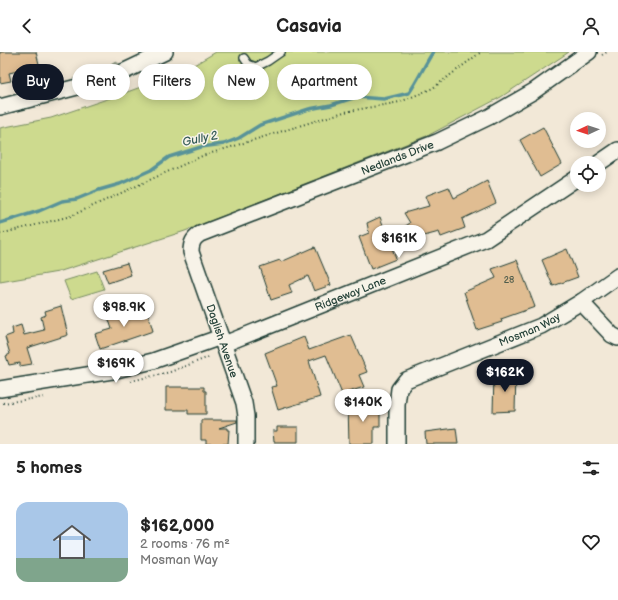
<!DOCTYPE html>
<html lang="en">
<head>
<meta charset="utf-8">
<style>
	:root { --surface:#fff; --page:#f2f2f2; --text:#222; --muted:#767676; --line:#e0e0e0; --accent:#111827 }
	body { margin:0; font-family:"Balsamiq Sans",sans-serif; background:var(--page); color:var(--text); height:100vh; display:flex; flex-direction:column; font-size:15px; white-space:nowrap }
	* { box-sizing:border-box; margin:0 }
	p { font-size:13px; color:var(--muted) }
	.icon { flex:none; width:22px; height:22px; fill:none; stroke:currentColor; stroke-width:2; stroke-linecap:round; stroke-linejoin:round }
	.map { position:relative; height:392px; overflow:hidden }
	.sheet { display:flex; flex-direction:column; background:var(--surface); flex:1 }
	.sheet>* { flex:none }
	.top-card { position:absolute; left:12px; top:12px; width:400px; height:36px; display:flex; gap:8px }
	.needle { width:26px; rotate:267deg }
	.fabs { position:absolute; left:570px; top:60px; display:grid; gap:8px }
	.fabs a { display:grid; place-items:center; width:36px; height:36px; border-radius:50%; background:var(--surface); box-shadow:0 2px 10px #0003; font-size:20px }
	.price { position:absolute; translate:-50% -34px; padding:0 9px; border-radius:14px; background:#fff; color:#222; font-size:13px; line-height:26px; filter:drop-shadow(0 1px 2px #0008) }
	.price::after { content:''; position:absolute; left:50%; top:24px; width:12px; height:9px; margin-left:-6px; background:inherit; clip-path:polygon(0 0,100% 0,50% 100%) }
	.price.active { background:var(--accent); color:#fff }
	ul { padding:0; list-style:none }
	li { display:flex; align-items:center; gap:12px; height:100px; padding:0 16px }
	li+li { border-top:1px solid var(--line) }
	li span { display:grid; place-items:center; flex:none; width:112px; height:80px; border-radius:12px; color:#555 }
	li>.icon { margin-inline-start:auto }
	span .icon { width:48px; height:48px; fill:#fffc; stroke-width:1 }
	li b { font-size:17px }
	h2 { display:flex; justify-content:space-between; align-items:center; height:48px; padding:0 16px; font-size:17px }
	.tag { padding:0 14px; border-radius:18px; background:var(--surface); box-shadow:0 2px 10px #0003; font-size:14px; line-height:36px }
	.tag.active { background:var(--accent); color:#fff }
	header { display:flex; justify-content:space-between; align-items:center; height:52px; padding:0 16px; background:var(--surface); font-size:18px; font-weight:600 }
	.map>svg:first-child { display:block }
</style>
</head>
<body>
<header><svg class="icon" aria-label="back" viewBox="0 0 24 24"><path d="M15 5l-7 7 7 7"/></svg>Casavia<svg class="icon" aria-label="person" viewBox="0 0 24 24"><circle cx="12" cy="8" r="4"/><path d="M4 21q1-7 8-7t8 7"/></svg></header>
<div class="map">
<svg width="618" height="392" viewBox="0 0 618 392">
	<rect width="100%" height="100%" fill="#f2e8d7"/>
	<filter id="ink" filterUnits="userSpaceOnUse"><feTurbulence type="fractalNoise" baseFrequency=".025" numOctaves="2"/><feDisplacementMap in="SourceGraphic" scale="8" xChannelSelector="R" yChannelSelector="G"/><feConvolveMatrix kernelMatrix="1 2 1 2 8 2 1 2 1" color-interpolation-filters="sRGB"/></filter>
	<g filter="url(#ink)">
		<!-- green -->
		<g fill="#cdda8e" stroke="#768c61">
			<polygon points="216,0 569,0 501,45 429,83 185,179 58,220 0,230 0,76 51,66 119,43 182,20"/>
			<polygon points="97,219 104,237 71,247 64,229"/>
		</g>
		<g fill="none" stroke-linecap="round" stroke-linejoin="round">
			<!-- stream -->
			<path stroke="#599399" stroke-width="3.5" d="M0,171L39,159L62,149L77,147L99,138L120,132L151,118L169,105L201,95L224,92L239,86L260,73L309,57L331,53L356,45L384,47L409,41C418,28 424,14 433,0"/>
		</g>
		<!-- building -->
		<g fill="#e0bd92" stroke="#1f3d34">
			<polygon points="0,0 36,0 41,20 29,23 27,17 9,21 11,29 0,31"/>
			<polygon points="543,75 562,112 540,125 520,88"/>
			<polygon points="487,129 496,151 462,167 465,176 441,185 439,180 391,193 396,207 371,217 359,185 369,181 367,171 380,165 388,186 410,171 404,161 429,154 425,144 449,135 454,146"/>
			<polygon points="315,195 331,233 314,239 308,224 289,233 292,241 271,248 260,215 280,208 281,210"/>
			<polygon points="567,197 578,225 553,234 542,208"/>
			<polygon points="517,208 535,255 501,267 502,270 477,278 464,240 496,226 492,217"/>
			<polygon points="127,211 131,223 108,231 103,218"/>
			<polygon points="61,254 68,283 27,296 32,312 20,314 20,311 9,313 6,304 10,302 5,285 13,282 12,276 21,273 24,283 44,278 41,265 46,263 45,259"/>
			<polygon points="121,256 124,266 147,258 153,279 100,297 95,282 112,277 107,262"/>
			<polygon points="351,283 367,320 359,323 364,335 342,342 326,303 309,309 320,345 278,358 271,335 277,334 265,301 304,285 309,298"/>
			<polygon points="502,320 516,322 515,359 493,360 494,323 501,324"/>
			<polygon points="166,335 204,335 204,339 206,339 206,362 188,362 188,358 166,358"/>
			<polygon points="378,351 380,361 380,375 374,375 374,392 349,392 348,352"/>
			<polygon points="201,368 237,368 237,370 219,376 227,376 227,378 229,378 228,392 206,392 206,388 201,388"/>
			<polygon points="277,375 298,375 298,390 274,390 273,379 277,379"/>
			<polygon points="456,376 458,392 426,392 425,380"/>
		</g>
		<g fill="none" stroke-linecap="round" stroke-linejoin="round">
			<!-- service casing -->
			<g stroke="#1f3d34" stroke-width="10">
				<polyline id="service" points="244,6 248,12 256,15 268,9 281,0"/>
			</g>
			<!-- minor casing -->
			<g stroke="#1f3d34" stroke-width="18">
				<g id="minor">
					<polyline points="0,55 85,33 125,19 165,0"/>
					<polyline points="599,111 618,98"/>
					<polyline points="581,250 612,283 618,286"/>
					<path id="s1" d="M224,292L486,187L577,126"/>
					<polyline points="0,337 112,319 153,309 221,285"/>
					<path id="s2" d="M246,392V364L244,351L191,200C191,191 193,187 200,182L437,90L489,65L534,39L589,0"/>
					<path id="s3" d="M397,392V353L399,337L406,328L541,274L581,250L618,224"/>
				</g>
			</g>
			<!-- path -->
			<g stroke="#1f3d34" stroke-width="2" stroke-dasharray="1 3" stroke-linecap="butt">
				<polyline points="602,3 607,0"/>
				<polyline points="0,182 71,164 202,104 344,60 400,50 433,36 481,0"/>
				<polyline points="131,329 170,320 209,305"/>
				<polyline points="3,351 44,345"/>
			</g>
			<!-- service -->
			<use href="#service" stroke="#f7f3e8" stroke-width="7"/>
			<!-- minor -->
			<use href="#minor" stroke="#f7f3e8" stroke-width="15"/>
		</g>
		<!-- trees -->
		<circle fill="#919b87" cx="115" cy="14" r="4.5"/>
	</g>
	<g text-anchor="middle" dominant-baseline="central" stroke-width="3" stroke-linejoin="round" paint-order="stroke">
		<!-- number labels -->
		<g font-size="9" fill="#4f5d4c">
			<text x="509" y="228">28</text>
		</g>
		<!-- street labels -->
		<g font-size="11" fill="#1f3d34" stroke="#f7f3e8">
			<text stroke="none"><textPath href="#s2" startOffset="434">Nedlands Drive</textPath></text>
			<text stroke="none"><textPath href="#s1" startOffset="136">Ridgeway Lane</textPath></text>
			<text stroke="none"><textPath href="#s3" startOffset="200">Mosman Way</textPath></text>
			<text transform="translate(222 289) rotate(71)">Daglish Avenue</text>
		</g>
		<!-- water labels -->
		<g font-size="12" font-style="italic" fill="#325a56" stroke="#f7f3e8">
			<text transform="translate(200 87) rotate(-12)">Gully 2</text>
		</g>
	</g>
</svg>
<div class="fabs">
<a><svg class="needle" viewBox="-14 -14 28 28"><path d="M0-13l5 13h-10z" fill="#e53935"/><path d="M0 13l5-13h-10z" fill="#767676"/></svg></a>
<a><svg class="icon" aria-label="locate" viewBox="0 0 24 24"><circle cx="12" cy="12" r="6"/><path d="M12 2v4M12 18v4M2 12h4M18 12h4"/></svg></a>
</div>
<b class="price" style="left:399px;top:207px">$161K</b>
<b class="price" style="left:124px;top:276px">$98.9K</b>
<b class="price" style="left:116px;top:332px">$169K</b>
<b class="price active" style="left:505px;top:341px">$162K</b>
<b class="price" style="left:363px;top:371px">$140K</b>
<div class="top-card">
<a class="tag active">Buy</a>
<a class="tag">Rent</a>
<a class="tag">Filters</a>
<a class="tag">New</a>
<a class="tag">Apartment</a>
</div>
</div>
<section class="sheet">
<h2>5 homes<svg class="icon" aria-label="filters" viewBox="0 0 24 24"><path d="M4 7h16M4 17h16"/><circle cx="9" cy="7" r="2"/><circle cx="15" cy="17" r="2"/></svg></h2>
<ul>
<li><span style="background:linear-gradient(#a9c7e8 70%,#7fa58c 0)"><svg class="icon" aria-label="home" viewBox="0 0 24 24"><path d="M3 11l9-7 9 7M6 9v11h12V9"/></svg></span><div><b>$162,000</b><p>2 rooms · 76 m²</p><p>Mosman Way</p></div><svg class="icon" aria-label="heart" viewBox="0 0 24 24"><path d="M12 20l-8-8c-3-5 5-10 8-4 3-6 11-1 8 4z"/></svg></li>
</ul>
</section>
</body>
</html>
